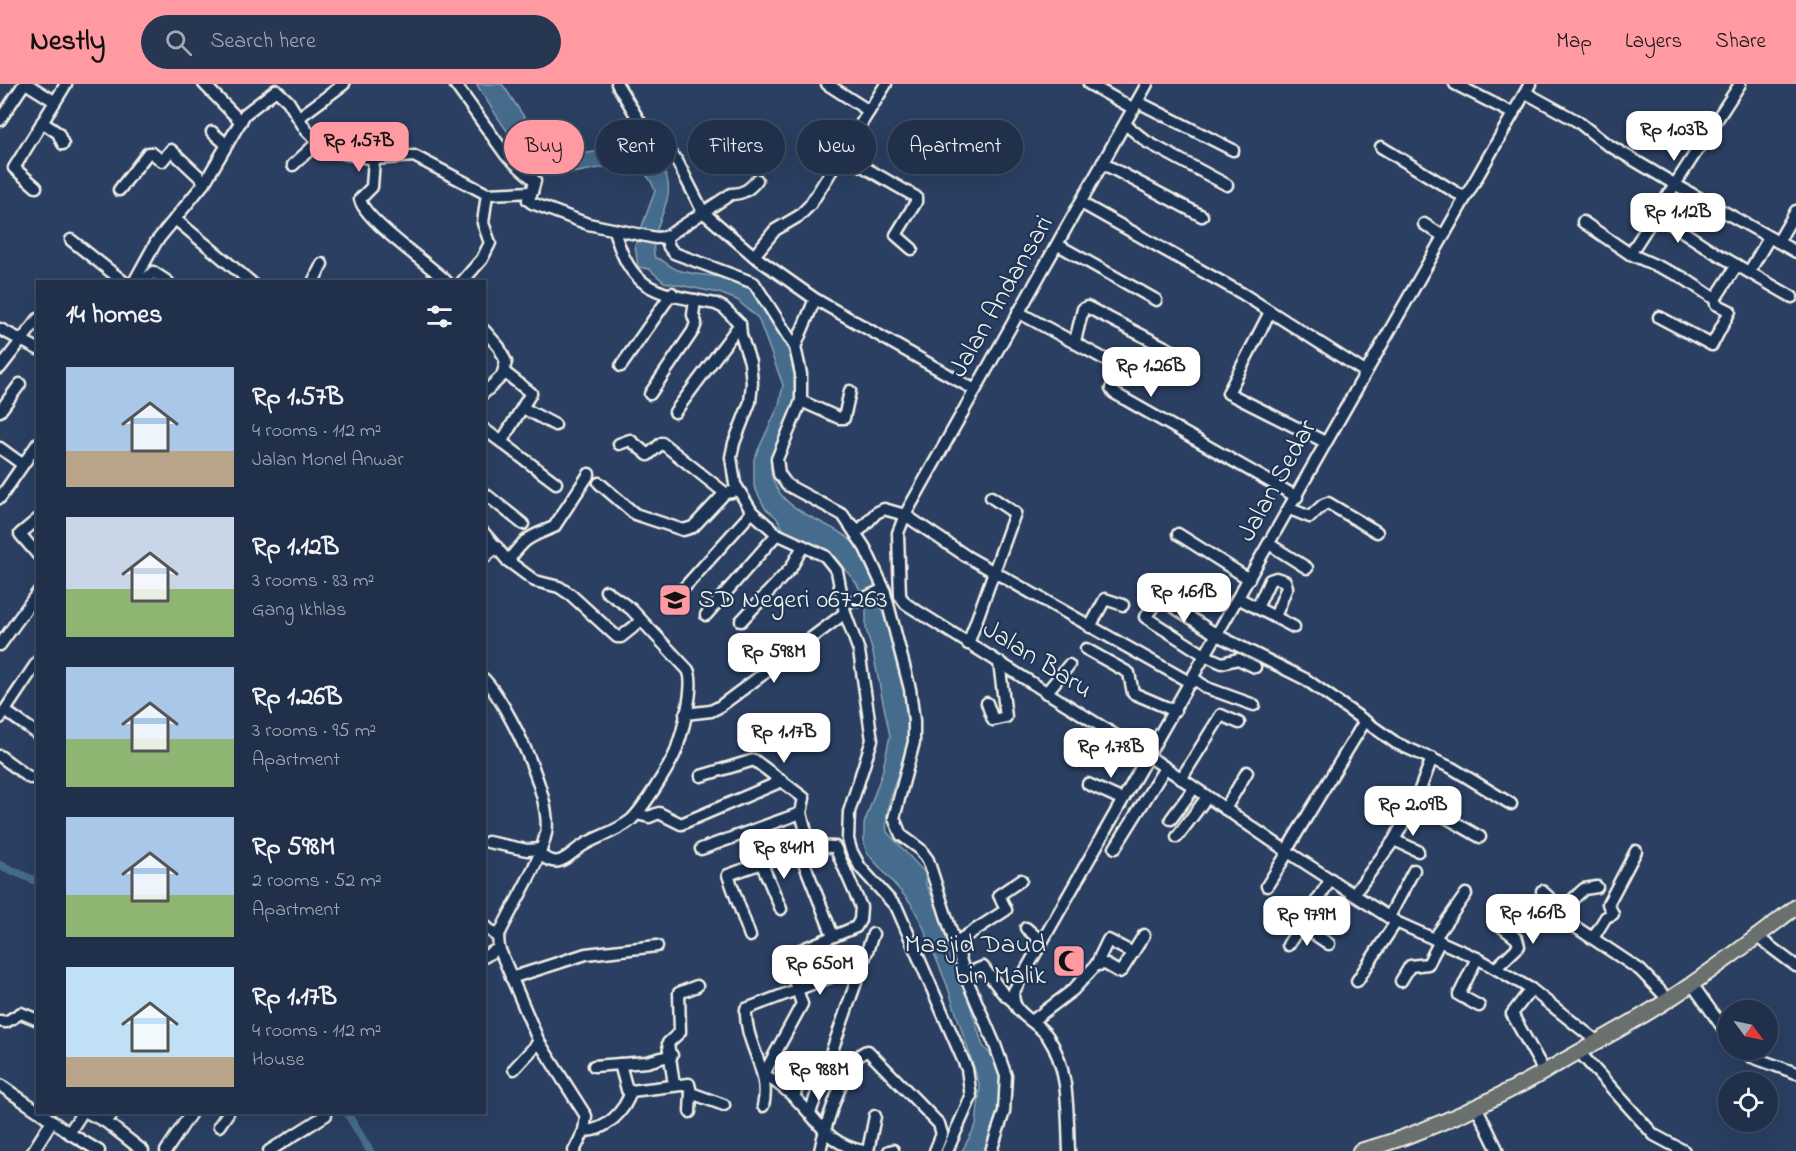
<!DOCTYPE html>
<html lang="en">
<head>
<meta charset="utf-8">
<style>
	:root { --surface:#202f4a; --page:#283751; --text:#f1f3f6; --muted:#a2a9b5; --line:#3d4a62; --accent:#ff9aa2 }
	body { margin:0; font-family:"Indie Flower",sans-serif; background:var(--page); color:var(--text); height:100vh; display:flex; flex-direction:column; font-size:22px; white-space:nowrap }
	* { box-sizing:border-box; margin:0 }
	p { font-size:20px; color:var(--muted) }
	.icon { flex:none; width:33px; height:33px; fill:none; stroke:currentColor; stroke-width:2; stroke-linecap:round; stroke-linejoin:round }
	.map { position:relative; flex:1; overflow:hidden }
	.sheet { position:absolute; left:36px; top:196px; width:450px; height:834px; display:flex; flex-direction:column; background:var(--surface); border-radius:0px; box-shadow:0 6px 24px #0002,0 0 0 2px var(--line) }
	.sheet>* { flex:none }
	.banner { position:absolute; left:504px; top:36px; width:570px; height:54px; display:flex; gap:12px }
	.needle { width:39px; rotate:123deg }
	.tools { position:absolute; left:1718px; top:916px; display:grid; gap:12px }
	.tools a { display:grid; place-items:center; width:60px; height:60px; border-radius:50%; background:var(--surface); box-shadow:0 6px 24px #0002,0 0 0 2px var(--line); font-size:30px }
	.price { position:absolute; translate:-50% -51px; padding:0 14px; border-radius:12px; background:#fff; color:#222; font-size:20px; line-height:39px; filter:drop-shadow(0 2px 3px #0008) }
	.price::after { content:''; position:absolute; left:50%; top:36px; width:18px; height:14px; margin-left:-9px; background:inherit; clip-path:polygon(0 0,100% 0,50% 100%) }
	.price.on { background:var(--accent); color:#111 }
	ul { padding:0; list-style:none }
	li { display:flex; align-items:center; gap:18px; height:150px; padding:0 30px }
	li span { display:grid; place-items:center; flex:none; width:168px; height:120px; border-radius:0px; color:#555 }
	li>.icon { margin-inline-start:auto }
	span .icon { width:72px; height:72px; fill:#fffc; stroke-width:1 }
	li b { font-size:26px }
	h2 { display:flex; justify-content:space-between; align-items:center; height:72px; padding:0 30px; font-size:26px }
	.chip { padding:0 21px; border-radius:27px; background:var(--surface); box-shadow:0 6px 24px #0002,0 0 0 2px var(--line); font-size:21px; line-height:54px }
	.chip.on { background:var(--accent); color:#111 }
	header { display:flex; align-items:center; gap:36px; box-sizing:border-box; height:84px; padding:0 30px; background:var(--accent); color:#111 }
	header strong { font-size:28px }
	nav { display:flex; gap:33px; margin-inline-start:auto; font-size:21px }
	.search { width:420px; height:54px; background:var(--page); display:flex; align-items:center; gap:15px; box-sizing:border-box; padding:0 21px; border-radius:33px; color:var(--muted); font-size:22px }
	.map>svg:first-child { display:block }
</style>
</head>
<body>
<header>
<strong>Nestly</strong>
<div class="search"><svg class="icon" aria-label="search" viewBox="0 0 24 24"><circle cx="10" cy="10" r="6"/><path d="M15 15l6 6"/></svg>Search here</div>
<nav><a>Map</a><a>Layers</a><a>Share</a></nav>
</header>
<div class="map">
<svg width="1796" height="1067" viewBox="0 0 1796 1067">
	<rect width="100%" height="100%" fill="#2a3f62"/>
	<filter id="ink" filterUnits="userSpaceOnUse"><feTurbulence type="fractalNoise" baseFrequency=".0167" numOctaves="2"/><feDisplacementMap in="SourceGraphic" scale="12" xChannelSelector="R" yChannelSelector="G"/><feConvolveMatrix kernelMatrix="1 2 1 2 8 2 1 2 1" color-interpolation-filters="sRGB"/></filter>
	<g filter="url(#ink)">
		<!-- water -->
		<path fill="#456c8d" stroke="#8ba1b1" stroke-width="1.5" d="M476,0H502C517,20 534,56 558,66C596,82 649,36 667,94C675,121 647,146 655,174C664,175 669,183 678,186C703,194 730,189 752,205C758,209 762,216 766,223C784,252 805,293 792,329C784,351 764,371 773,396C787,437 844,436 864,472C885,510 916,619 907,660C902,687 883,719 887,748L925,789L926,801L940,827L983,962L996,977L1000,996L998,1049L986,1067H962L976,1041L980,1003L976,990L947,901L922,840L910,818L867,769L864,759V740L882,689L890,652L873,569L866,545V519L857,500L838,477L820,465L785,448L776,433L765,424L754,402V375L779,321L783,301L758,234L737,216L719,209L664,198L649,185L638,183L635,161L655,107C638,56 585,98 554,87C517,73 498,32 476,0Z"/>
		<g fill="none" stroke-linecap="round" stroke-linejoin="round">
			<!-- canal -->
			<g stroke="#456c8d" stroke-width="8">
				<polyline points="0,781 38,798"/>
				<polyline points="347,1029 370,1067"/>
			</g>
			<!-- minor casing -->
			<g stroke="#f4f1e8" stroke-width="15">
				<g id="minor">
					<polyline points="27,0 54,17"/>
					<polyline points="204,0 241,38"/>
					<polyline points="455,0 506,71 535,97 532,108"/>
					<polyline points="617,0 643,43 663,60 677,77 703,128 754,172 775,146 799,132 810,121 886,0"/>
					<polyline points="827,0 869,27"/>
					<polyline points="1089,0 1134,25"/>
					<polyline points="1147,0 905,431 898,449 900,512 906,520 1147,671 1288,768 1396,838 1477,874 1531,905 1599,959"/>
					<polyline points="1455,0 1512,29"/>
					<polyline points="1526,9 1577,37 1605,59 1676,101 1796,168"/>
					<polyline points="1138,18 1233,66"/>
					<polyline points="298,34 344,0"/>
					<polyline points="0,36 24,0"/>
					<polyline points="42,38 58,49 63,60"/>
					<polyline points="1125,40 1147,58 1227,101"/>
					<polyline points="212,48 227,61"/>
					<polyline points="1381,63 1465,114"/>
					<polyline points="841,70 916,113 916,118 896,151 912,165"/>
					<path d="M374,75L372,103L360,115C363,135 430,181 447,198"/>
					<polyline points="1102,79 1202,132"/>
					<polyline points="293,81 318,58"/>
					<polyline points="36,103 14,84 66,0"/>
					<polyline points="119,106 148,69 152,69 162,77 171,66 205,98"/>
					<polyline points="1081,119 1243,210 1365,288"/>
					<polyline points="1656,130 1714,168 1792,213"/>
					<polyline points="175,135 251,198"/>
					<polyline points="1583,138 1630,170 1682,193 1715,215 1737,181"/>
					<polyline points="1424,140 1443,152"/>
					<path d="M614,146C632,209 656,209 716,220L724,224L740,240L741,251L750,278L752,299L750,318L734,359L731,373L735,400L752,428L777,450L825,472L837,487L845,529L859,567L872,656L849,728L848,755L851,766L860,783L897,824L967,985L971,1013L947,1067"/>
					<polyline points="666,153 669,163 674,169 754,199 795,263 801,290 801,317 777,375 779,390 787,401 843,431 865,464 884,505 910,605 914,637 914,658 894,734 901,751 920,765 928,776 967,896 995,961 1006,992 1004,1028 991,1067"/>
					<polyline points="71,156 124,198"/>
					<polyline points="1778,158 1796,127"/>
					<polyline points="1058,161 1156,216"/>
					<polyline points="1630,170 1740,0"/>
					<polyline points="754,172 815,215 975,306"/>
					<polyline points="1749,188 1769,154"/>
					<path d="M134,198L156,158L205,98L245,30L276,6L288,17L306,46L318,58L337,68L374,75L414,72L487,110L532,108L528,116L532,119L588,140L656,154L666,153L731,110C743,110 750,105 757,96"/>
					<polyline points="143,198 153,188 168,198"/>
					<polyline points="313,198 322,180"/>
					<polyline points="462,198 482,175 490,159 483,139 487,110"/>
					<polyline points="1018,228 1119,283 1121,285 1111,305 1114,309 1297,413"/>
					<polyline points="1270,228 1228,309 1325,358"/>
					<polyline points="1659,233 1712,261 1730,227 1716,220 1715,215"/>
					<polyline points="0,245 38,265"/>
					<polyline points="484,246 499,263 506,278 502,292 484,309"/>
					<polyline points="1075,257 1083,225 1087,223 1180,271"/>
					<polyline points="795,263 815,215"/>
					<polyline points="621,282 672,209"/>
					<polyline points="0,284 38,235"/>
					<polyline points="650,310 693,247 696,239 693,231 695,216"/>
					<polyline points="801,317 839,334 844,334 850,307"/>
					<polyline points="523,324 555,341"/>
					<polyline points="0,327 20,300"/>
					<polyline points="675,328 740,240"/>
					<polyline points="484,345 556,399"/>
					<polyline points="502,357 531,309 504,288"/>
					<polyline points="619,360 630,356 648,371 662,359 725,409 732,408"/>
					<polyline points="0,364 22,380"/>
					<polyline points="599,399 635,430 683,446 693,443 725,409"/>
					<polyline points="484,409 523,440"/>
					<polyline points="0,414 38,359"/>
					<polyline points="1290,425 1310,433 1323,421 1328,419 1377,448"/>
					<polyline points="38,435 20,450 38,471"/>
					<polyline points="851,440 858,446 861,445 876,429 884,425 905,431 966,472 1191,599"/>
					<polyline points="484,449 508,477 535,497 559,503 571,511 617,553 621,553 641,537"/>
					<polyline points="1178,450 1249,495"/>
					<polyline points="1269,460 1307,484"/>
					<polyline points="484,474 497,463"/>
					<path d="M508,477C527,452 528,454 554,443L589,390"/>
					<polyline points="684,504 752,428"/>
					<polyline points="1238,514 1294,543"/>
					<polyline points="845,518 858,517 884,505"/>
					<polyline points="1257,524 1270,496 1276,494 1285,497 1287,503 1275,533"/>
					<polyline points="706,531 777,450"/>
					<polyline points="741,537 791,484 803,462"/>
					<polyline points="1090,543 1105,515 1123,521"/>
					<polyline points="968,560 1015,429 991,413"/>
					<polyline points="0,561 38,508"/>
					<polyline points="1086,565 1129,589 1133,609 1175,627"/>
					<polyline points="1255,583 1238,575 1222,579 1206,572 1145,533 1160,514 1217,551 1305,595 1396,659 1452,684 1511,720"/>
					<polyline points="1193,594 1207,604 1254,621"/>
					<path d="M484,595C509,621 553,715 546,749C538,785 513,820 498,853L499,864L539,958L586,1032L584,1047L574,1067"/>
					<polyline points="1046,609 1069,581"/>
					<polyline points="987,619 993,636 1006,633 999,578"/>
					<polyline points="5,627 38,650"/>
					<polyline points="685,630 711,627 719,623 845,529"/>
					<polyline points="0,634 38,577"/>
					<polyline points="0,672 30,694"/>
					<polyline points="701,692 754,676 804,714 801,729 810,762"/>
					<polyline points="1181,695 1221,631 1239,639"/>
					<polyline points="1088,700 1121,715"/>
					<polyline points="1416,716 1480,753"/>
					<polyline points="1225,725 1247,688"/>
					<polyline points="637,730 649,733 659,729 681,740 782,697"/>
					<polyline points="1171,735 1194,704"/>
					<polyline points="1177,753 1207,713"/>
					<polyline points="1394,756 1418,767"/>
					<polyline points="488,758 527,766 541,765"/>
					<polyline points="1115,764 1165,684"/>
					<polyline points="701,765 801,729"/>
					<polyline points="799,766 833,852"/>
					<polyline points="1286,767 1365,637"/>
					<path d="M539,770C560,786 565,773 582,762C598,752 616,748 631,736C642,726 670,682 676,667C682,650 696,601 688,586L631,525L606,507"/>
					<polyline points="761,778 781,825"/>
					<polyline points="1267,802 1288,768"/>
					<polyline points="1542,807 1558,822 1568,838 1640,886 1669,916"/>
					<polyline points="1354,810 1394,756 1416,716 1432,674"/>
					<polyline points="1561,826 1584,805 1597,803"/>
					<polyline points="1389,833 1414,786"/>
					<polyline points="484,841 498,853"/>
					<polyline points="1302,842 1329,860"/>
					<polyline points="1026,844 1042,858"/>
					<polyline points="750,852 728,791 810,762 835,763 861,823 860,836 856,843 786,872 802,920 764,990"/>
					<polyline points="1756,852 1796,882"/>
					<polyline points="1593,854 1606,833 1613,830 1608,820 1636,767"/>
					<polyline points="1434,855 1466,810"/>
					<polyline points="955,859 1006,826 999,811 1021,796"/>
					<polyline points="1288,861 1331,795"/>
					<polyline points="484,873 499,864"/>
					<polyline points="1477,874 1459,911 1479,922"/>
					<polyline points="1096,881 1108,856 1133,869"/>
					<polyline points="1496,884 1519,862 1517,855 1497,839"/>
					<polyline points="966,890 983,883 1002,908 1014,918"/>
					<polyline points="511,894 586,870 657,862"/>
					<polyline points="1357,897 1396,838"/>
					<polyline points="1401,897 1410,882 1428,880 1440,857"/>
					<polyline points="1692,900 1728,951"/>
					<polyline points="1531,905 1512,930 1544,987"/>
					<polyline points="0,937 6,938 21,929 38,936"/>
					<polyline points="1032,937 1073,906 1096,881 1105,880 1119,888 1122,886 1144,851"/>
					<polyline points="1742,966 1752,973 1796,989"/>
					<polyline points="1580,969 1654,1051 1684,1067"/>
					<polyline points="620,980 627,1006 631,1007"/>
					<polyline points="594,982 647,978 672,971"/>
					<polyline points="514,985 539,958"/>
					<path d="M764,990C774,997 785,1004 794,1013C819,1036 826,1060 863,1067"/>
					<polyline points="0,1001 38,1027"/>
					<polyline points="674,1001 668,959 680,948 679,909 697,902"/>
					<polyline points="794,1013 800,995"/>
					<path d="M763,1022C772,987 744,960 746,925L833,892"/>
					<polyline points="1476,1022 1497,1065"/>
					<polyline points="690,1028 691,1009"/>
					<polyline points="41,1029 69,1049"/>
					<polyline points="82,1029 69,1049 99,1067"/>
					<polyline points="88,1029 106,1038"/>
					<polyline points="113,1029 106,1038 143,1067"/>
					<polyline points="810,1029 873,850"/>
					<polyline points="219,1042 228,1029"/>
					<path d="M584,1047C606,1047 625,1027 631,1007L689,1000L691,1009L724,1021"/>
					<polyline points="33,1067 52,1037"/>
					<polyline points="166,1067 191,1029"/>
					<polyline points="269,1067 326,1031"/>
					<path d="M820,1067C824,1047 846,969 868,967L939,1040L942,1050L935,1067"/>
					<polyline points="868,1067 875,1032"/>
					<polyline points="889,1067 893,1066"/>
					<path d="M1069,1067C1067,1029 1070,986 1048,953C1038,937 1008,929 1014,907L1530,0"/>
				</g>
			</g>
			<!-- major casing -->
			<g stroke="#f4f1e8" stroke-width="18">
				<path id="major" d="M1360,1067C1424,1050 1486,1020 1544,988C1586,963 1630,941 1671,914C1714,886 1755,854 1796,823"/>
			</g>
			<!-- minor -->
			<use href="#minor" stroke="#1d3557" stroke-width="10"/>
			<!-- major -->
			<use href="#major" stroke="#6a706d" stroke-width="14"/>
		</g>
	</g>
	<!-- icons -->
	<defs>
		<g id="school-square" transform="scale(1.725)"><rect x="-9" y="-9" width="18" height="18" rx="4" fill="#ff9aa2" stroke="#1d3557"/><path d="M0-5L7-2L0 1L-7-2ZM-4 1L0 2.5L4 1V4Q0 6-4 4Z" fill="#111"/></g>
		<g id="mosque-square" transform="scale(1.725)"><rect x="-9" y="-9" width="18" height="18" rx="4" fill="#ff9aa2" stroke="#1d3557"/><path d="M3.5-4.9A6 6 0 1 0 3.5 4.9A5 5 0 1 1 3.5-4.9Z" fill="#111"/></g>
	</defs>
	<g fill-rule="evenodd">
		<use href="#school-square" x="675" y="516"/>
		<use href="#mosque-square" x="1069" y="877"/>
	</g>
	<g text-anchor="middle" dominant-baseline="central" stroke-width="4.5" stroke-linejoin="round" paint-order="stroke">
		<!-- street labels -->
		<g font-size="27" fill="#f4f1e8" stroke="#1d3557">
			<text transform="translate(1002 213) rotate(-60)">Jalan Andansari</text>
			<text transform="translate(1278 397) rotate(-61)">Jalan Sedar</text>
			<text transform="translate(1037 576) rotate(32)">Jalan Baru</text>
		</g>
		<!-- poi labels -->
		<g font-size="27" fill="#f4f1e8" stroke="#1d3557" text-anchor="start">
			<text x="698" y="516">SD Negeri 067263</text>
			<text x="1046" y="861" text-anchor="end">Masjid Daud<tspan x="1046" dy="31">bin Malik</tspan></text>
		</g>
	</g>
</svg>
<div class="tools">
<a><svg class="needle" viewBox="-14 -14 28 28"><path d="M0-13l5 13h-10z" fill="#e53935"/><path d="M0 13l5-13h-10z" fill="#a2a9b5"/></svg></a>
<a><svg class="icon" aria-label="locate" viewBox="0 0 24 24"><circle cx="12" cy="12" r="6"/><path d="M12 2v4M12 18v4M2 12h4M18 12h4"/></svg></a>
</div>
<b class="price" style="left:1674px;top:78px">Rp 1.03B</b>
<b class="price on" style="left:359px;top:89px">Rp 1.57B</b>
<b class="price" style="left:1678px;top:160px">Rp 1.12B</b>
<b class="price" style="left:1151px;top:314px">Rp 1.26B</b>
<b class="price" style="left:1184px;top:540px">Rp 1.61B</b>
<b class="price" style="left:774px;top:600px">Rp 598M</b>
<b class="price" style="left:784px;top:680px">Rp 1.17B</b>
<b class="price" style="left:1111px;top:695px">Rp 1.78B</b>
<b class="price" style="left:1413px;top:753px">Rp 2.09B</b>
<b class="price" style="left:784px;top:796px">Rp 841M</b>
<b class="price" style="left:1533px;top:861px">Rp 1.61B</b>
<b class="price" style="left:1307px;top:863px">Rp 979M</b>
<b class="price" style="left:820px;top:912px">Rp 650M</b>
<b class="price" style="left:819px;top:1018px">Rp 988M</b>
<div class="banner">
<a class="chip on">Buy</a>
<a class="chip">Rent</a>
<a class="chip">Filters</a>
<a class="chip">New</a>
<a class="chip">Apartment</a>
</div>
<section class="sheet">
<h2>14 homes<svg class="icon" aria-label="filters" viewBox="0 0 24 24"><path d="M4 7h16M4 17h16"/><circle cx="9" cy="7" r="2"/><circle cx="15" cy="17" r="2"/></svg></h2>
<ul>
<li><span style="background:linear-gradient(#a9c7e8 70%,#b9a48a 0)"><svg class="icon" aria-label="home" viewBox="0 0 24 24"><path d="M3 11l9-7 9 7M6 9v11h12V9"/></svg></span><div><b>Rp 1.57B</b><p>4 rooms · 112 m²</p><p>Jalan Monel Anwar</p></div></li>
<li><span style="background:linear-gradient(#c9d6e8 60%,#8fb573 0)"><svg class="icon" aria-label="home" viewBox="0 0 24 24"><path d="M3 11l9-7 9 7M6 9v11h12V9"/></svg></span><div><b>Rp 1.12B</b><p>3 rooms · 83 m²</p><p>Gang Ikhlas</p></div></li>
<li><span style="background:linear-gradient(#a9c7e8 60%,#8fb573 0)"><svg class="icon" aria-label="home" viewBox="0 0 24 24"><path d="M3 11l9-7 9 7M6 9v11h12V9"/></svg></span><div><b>Rp 1.26B</b><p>3 rooms · 95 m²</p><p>Apartment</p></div></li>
<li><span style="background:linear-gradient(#a9c7e8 65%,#8fb573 0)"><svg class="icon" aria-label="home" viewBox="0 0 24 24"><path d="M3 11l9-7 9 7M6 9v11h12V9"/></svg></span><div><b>Rp 598M</b><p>2 rooms · 52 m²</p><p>Apartment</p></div></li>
<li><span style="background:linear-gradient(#bfe0f5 75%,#b9a48a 0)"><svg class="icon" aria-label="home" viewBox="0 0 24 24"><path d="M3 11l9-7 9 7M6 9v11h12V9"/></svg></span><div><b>Rp 1.17B</b><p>4 rooms · 112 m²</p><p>House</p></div></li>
</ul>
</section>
</div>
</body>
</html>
